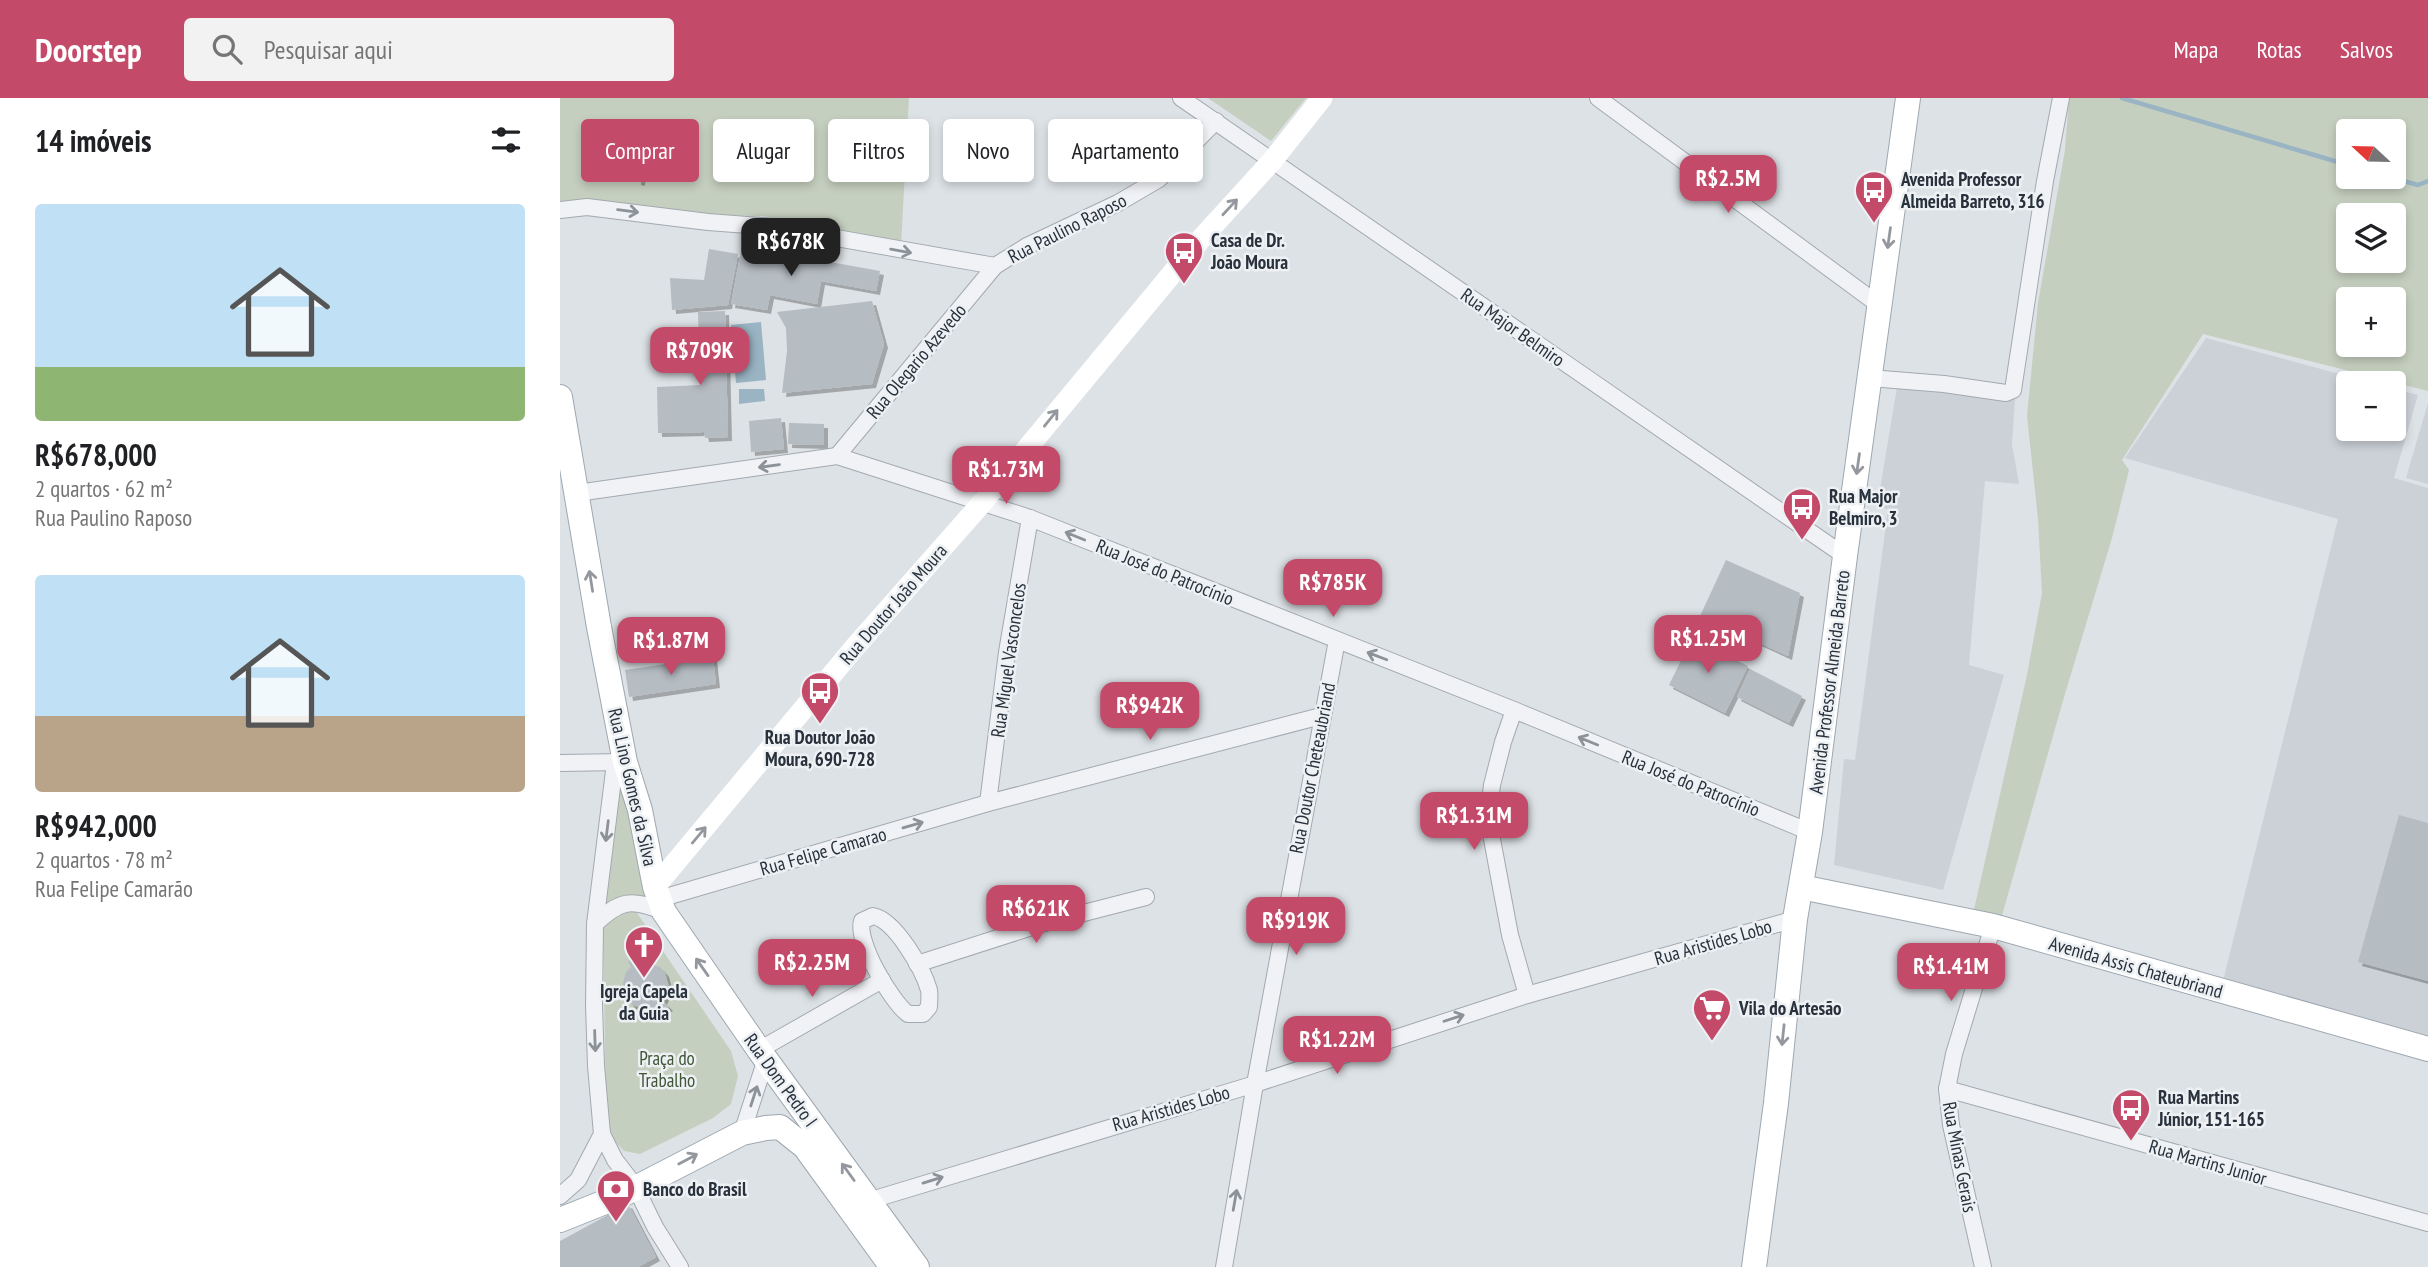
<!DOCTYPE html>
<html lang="pt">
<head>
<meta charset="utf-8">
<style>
	:root { --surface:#fff; --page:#f2f2f2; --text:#202124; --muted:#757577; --accent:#c44a6a }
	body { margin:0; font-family:"PT Sans Narrow",sans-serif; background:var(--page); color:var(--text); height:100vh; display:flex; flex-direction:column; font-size:26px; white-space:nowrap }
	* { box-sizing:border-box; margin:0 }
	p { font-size:23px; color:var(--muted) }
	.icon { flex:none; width:38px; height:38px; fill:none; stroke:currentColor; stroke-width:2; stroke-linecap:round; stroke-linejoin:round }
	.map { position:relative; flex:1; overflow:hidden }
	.sheet { display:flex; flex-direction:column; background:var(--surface); width:560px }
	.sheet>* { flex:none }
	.hud { position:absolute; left:21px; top:21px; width:665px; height:63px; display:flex; gap:14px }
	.needle { width:46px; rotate:292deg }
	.tools { position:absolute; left:1776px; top:21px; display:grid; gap:14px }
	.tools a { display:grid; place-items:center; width:70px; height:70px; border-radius:7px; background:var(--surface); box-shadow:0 4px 10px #0003; font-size:35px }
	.price { position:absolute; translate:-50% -60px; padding:0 16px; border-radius:14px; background:var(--accent); color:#fff; font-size:23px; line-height:46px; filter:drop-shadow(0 2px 4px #0008) }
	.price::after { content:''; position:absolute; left:50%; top:42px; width:21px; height:16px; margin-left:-10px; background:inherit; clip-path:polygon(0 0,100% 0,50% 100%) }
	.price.selected { background:#222; color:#fff }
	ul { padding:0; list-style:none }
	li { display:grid; align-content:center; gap:14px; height:371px; padding:0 35px }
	li span { display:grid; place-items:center; height:217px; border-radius:7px; color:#555 }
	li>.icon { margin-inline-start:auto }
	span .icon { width:126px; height:126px; fill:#fffc; stroke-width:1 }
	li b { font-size:30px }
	h2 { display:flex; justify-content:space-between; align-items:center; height:84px; padding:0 35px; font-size:30px }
	.tag { padding:0 24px; border-radius:7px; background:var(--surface); box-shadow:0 4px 10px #0003; font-size:24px; line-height:63px }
	.tag.selected { background:var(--accent); color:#fff }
	header { display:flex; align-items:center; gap:42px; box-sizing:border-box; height:98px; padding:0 35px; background:var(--accent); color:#fff }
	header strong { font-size:33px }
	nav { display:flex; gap:38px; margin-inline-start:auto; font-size:24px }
	.search { width:490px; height:63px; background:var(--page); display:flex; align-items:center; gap:18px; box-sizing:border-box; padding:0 24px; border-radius:7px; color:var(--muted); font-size:26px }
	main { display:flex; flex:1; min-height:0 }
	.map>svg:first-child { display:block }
</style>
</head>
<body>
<header>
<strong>Doorstep</strong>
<div class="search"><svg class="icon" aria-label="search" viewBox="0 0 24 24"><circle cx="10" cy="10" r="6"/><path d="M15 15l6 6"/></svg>Pesquisar aqui</div>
<nav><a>Mapa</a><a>Rotas</a><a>Salvos</a></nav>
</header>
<main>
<section class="sheet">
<h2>14 imóveis<svg class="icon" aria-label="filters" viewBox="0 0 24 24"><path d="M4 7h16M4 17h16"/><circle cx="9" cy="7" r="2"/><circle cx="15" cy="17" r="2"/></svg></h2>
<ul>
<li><span style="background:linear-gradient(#bfe0f5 75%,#8fb573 0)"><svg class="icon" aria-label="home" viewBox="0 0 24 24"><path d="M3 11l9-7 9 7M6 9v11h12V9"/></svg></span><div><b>R$678,000</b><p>2 quartos · 62 m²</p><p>Rua Paulino Raposo</p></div></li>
<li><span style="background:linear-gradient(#bfe0f5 65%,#b9a48a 0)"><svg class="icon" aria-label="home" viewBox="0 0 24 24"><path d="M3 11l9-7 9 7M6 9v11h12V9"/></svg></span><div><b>R$942,000</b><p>2 quartos · 78 m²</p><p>Rua Felipe Camarão</p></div></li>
</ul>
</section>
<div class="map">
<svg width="1868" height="1169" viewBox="0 0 1868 1169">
	<defs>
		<filter id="shadow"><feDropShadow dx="4" dy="4" stdDeviation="0" flood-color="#0004"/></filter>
	</defs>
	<rect width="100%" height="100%" fill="#dde2e6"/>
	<!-- built -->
	<g fill="#ccd1d8">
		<polygon points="1646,240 1813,285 1788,285 1788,331 1834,331 1834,291 1858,297 1834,380 1868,390 1868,939 1662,887 1778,421 1565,360"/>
		<polygon points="1337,289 1455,301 1452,346 1459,386 1425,383 1409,567 1444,577 1383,792 1274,767 1284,661 1295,662 1328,411 1317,409"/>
		<polygon points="1868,305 1868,386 1846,380"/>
	</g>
	<!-- green -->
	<g fill="#c5cfbf" fill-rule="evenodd">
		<polygon points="0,0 349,0 341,147 204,118 0,116"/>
		<polygon points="648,0 746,0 711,43"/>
		<path d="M1509,0H1868V293L1643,236L1562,362L1569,372L1552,440L1502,606L1441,821L1413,816L1467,577L1482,495L1478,421L1467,318L1478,205L1505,52ZM1788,33H1834V79H1788ZM1788,117H1834V163H1788ZM1788,201H1834V247H1788Z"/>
		<polygon points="64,678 86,799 57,803 43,812 57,682"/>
		<polygon points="75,812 171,953 178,978 171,1006 153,1020 80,1056 64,1053 53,1041 46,1017 43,824 58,814"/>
	</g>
	<!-- water -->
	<g fill="#9ab4c4">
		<polygon points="201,224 206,282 176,285 171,227"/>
		<polygon points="179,291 204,291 205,303 179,306"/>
	</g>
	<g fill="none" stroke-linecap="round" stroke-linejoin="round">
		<!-- stream -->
		<g stroke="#9ab4c4" stroke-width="4.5">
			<polyline points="1562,0 1788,67"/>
			<polyline points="1829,79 1858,87 1868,83"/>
		</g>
	</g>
	<!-- building -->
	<g fill="#b5bcc2" filter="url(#shadow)">
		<polygon points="78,23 103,26 97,72 82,70 81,84 77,83 78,72 72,72"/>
		<polygon points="182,148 320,173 316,193 261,183 257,206 210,197 207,212 171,206"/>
		<polygon points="149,151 178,156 168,207 112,212 110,180 144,182"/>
		<polygon points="312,203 324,246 312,286 222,295 227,253 226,230 217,214"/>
		<polygon points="165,213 168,339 145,340 144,334 98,335 97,289 140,287 138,214"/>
		<polygon points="221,320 224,351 191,354 189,323"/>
		<polygon points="229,325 264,326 264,347 228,346"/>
		<polygon points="1166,462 1240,495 1228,558 1140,518"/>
		<polygon points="1132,540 1188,568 1165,615 1109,587"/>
		<polygon points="153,559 156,586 69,599 65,572"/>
		<polygon points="1190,571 1242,598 1229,625 1177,599"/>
		<polygon points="1839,717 1868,725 1868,883 1798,864"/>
		<polygon points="83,857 87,865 100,869 105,875 109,889 103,903 109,909 88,921 86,911 72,907 63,896 62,889 66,874 71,869 68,863"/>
		<polygon points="68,1106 96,1159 78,1169 0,1169 0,1143"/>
	</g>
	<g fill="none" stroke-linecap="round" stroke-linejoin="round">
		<!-- street casing -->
		<g stroke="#a3a9b0" stroke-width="18">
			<g id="street">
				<polyline points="621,0 1285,458"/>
				<polyline points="1038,0 1319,207"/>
				<polyline points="0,112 27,109 148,124 214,129 435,168"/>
				<polyline points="1310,280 1384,286 1446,295 1453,292 1485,83 1501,0"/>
				<polyline points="277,358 435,168 467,148 558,105 599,81 656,23"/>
				<polyline points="17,395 277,358 470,420 954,612 1250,734"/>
				<polyline points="954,612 943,644 932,687 928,720 950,837 967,897"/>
				<polyline points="0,665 63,664"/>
				<polyline points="428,705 447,554 470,420"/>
				<polyline points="99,801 428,705 761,618"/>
				<path d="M313,818C335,822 363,871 369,892C370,898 369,904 369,909L363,916H348C331,903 296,844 302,823Z"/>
				<path d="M35,826C60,802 71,800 104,814"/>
				<polyline points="357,866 481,826 586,799"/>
				<polyline points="199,952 322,882"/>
				<polyline points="1387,991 1868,1125"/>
				<polyline points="182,1035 206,961"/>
				<polyline points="42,1036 55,1062 75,1088 95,1129 120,1169"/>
				<polyline points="0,1098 18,1082 42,1036 36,968 34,907 35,826 55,665"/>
				<polyline points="308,1103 695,986 967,897 1235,821"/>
				<polyline points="664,1169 695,986 777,542"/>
				<polyline points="1423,1169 1391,1027 1387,991 1394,956 1433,828"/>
			</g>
		</g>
		<!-- primary casing -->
		<g stroke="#9ea8b1" stroke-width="26">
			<g id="primary">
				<polyline points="0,299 39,529 65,664 80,712 95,789 104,814 199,952 357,1169"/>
				<polyline points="1241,789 1433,828 1868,951"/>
				<polyline points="0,1122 60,1098 182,1035 206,1030 220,1029 245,1049 332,1169"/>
				<polyline points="1194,1169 1216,1005 1235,821 1250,734 1285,458 1348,0"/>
			</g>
		</g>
		<!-- street -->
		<use href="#street" stroke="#f0f2f5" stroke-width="16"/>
		<!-- secondary -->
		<polyline stroke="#fff" stroke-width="21" points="95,789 295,549 421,406 640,142 712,63 762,0"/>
		<!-- primary -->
		<use href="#primary" stroke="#fff" stroke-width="24"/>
	</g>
	<!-- one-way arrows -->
	<defs><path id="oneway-shaft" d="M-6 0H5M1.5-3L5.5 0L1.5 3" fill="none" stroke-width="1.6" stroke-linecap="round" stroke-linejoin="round" transform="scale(1.75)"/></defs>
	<g stroke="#94989e">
		<use href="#oneway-shaft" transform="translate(670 109) rotate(-47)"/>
		<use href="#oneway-shaft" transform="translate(1329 140) rotate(98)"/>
		<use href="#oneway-shaft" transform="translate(491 320) rotate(-51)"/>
		<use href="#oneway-shaft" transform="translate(1298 366) rotate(98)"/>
		<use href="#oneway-shaft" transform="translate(31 483) rotate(-99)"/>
		<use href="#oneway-shaft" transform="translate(139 737) rotate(-50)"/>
		<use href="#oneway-shaft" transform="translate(142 869) rotate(-125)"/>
		<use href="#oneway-shaft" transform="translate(1223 937) rotate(96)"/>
		<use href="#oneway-shaft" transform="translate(128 1061) rotate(-28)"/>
		<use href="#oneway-shaft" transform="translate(288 1074) rotate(-126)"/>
	</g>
	<g stroke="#8c9298">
		<use href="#oneway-shaft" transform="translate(68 113) rotate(7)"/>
		<use href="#oneway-shaft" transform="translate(341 153) rotate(10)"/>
		<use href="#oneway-shaft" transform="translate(209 368) rotate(172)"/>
		<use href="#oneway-shaft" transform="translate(515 438) rotate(-158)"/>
		<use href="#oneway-shaft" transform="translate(817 558) rotate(-159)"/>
		<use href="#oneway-shaft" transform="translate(1028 643) rotate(-158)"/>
		<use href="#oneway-shaft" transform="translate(353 727) rotate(-16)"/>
		<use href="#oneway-shaft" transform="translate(47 733) rotate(97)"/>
		<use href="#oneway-shaft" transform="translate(894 920) rotate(-18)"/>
		<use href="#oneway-shaft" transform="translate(35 943) rotate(88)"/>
		<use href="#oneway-shaft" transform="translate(194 998) rotate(-72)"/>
		<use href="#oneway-shaft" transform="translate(373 1082) rotate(-17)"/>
		<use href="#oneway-shaft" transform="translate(675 1102) rotate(-80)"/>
	</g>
	<!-- icons -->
	<defs>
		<g id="bus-pin" transform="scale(2.0125)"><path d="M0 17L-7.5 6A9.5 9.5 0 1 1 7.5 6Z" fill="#c44a6a" stroke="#edf1f4"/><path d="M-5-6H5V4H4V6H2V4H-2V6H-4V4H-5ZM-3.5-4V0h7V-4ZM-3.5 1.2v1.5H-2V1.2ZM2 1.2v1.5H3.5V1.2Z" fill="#fff"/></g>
		<g id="church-pin" transform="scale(2.0125)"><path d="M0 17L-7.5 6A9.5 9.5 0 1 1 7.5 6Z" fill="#c44a6a" stroke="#edf1f4"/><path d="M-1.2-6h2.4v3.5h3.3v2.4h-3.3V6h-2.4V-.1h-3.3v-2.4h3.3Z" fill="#fff"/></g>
		<g id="supermarket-pin" transform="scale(2.0125)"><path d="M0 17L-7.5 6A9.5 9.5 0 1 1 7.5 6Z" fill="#c44a6a" stroke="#edf1f4"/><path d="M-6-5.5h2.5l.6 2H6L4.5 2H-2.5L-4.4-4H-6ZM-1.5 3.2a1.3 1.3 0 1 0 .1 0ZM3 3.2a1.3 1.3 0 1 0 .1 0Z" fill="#fff"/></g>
		<g id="bank-pin" transform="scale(2.0125)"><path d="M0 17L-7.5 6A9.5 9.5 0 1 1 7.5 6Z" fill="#c44a6a" stroke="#edf1f4"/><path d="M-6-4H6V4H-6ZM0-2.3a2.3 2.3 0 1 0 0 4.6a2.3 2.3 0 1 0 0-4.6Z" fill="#fff"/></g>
	</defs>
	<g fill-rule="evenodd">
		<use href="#bus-pin" x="1314" y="92"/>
		<use href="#bus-pin" x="624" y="153"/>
		<use href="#bus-pin" x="1242" y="409"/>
		<use href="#bus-pin" x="260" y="593"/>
		<use href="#church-pin" x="84" y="847"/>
		<use href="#supermarket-pin" x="1152" y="910"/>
		<use href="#bus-pin" x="1571" y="1010"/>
		<use href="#bank-pin" x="56" y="1091"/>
	</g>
	<g text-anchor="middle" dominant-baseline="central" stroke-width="5" stroke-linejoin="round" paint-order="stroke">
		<!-- poi labels -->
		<g font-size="19" font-weight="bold" fill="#28313c" stroke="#edf1f4" text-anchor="start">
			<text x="1341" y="81">Avenida Professor<tspan x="1341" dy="22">Almeida Barreto, 316</tspan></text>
			<text x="651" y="142">Casa de Dr.<tspan x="651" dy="22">João Moura</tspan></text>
			<text x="1269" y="398">Rua Major<tspan x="1269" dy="22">Belmiro, 3</tspan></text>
			<text x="260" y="639" text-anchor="middle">Rua Doutor João<tspan x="260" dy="22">Moura, 690-728</tspan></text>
			<text x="84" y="893" text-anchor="middle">Igreja Capela<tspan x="84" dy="22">da Guia</tspan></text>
			<text x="1179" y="910">Vila do Artesão</text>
			<text x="1598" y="999">Rua Martins<tspan x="1598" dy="22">Júnior, 151-165</tspan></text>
			<text x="83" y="1091">Banco do Brasil</text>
		</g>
		<!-- street labels -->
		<g font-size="19" fill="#28313c" stroke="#edf1f4">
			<text transform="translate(507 130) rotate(-27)">Rua Paulino Raposo</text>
			<text transform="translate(953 229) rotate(35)">Rua Major Belmiro</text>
			<text transform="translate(356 263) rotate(-50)">Rua Olegario Azevedo</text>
			<text transform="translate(605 474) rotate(22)">Rua José do Patrocínio</text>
			<text transform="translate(333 506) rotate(-49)">Rua Doutor João Moura</text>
			<text transform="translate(448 562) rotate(-82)">Rua Miguel Vasconcelos</text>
			<text transform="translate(1269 584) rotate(-83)">Avenida Professor Almeida Barreto</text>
			<text transform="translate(752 670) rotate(-79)">Rua Doutor Cheteaubriand</text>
			<text transform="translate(1131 685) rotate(22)">Rua José do Patrocínio</text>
			<text transform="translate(73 689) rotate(77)">Rua Lino Gomes da Silva</text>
			<text transform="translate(263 753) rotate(-16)">Rua Felipe Camarao</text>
			<text transform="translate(1153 844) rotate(-16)">Rua Aristides Lobo</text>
			<text transform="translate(1576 869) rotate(16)">Avenida Assis Chateubriand</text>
			<text transform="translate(221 982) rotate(54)">Rua Dom Pedro I</text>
			<text transform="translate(611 1010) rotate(-16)">Rua Aristides Lobo</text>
			<text transform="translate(1400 1059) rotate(79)">Rua Minas Gerais</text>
			<text transform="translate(1648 1064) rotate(16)">Rua Martins Junior</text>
		</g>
		<!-- park labels -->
		<g font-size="19" fill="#405636" stroke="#edf1f4">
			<text x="107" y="960">Praça do<tspan x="107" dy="22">Trabalho</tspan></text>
		</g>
	</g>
</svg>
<div class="tools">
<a><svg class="needle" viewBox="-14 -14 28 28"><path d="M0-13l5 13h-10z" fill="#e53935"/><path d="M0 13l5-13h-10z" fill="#757577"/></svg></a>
<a><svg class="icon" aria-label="layers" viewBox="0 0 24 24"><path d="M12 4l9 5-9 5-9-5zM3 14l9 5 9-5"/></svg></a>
<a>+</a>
<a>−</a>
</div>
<b class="price" style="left:1168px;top:117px">R$2.5M</b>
<b class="price selected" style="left:231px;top:180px">R$678K</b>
<b class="price" style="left:140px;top:289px">R$709K</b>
<b class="price" style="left:446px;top:408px">R$1.73M</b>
<b class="price" style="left:773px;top:521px">R$785K</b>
<b class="price" style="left:1148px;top:577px">R$1.25M</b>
<b class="price" style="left:111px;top:579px">R$1.87M</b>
<b class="price" style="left:590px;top:644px">R$942K</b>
<b class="price" style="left:914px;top:754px">R$1.31M</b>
<b class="price" style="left:476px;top:847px">R$621K</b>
<b class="price" style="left:736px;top:859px">R$919K</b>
<b class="price" style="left:252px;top:901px">R$2.25M</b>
<b class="price" style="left:1391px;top:905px">R$1.41M</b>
<b class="price" style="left:777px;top:978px">R$1.22M</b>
<div class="hud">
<a class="tag selected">Comprar</a>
<a class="tag">Alugar</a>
<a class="tag">Filtros</a>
<a class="tag">Novo</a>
<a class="tag">Apartamento</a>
</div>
</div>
</main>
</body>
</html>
